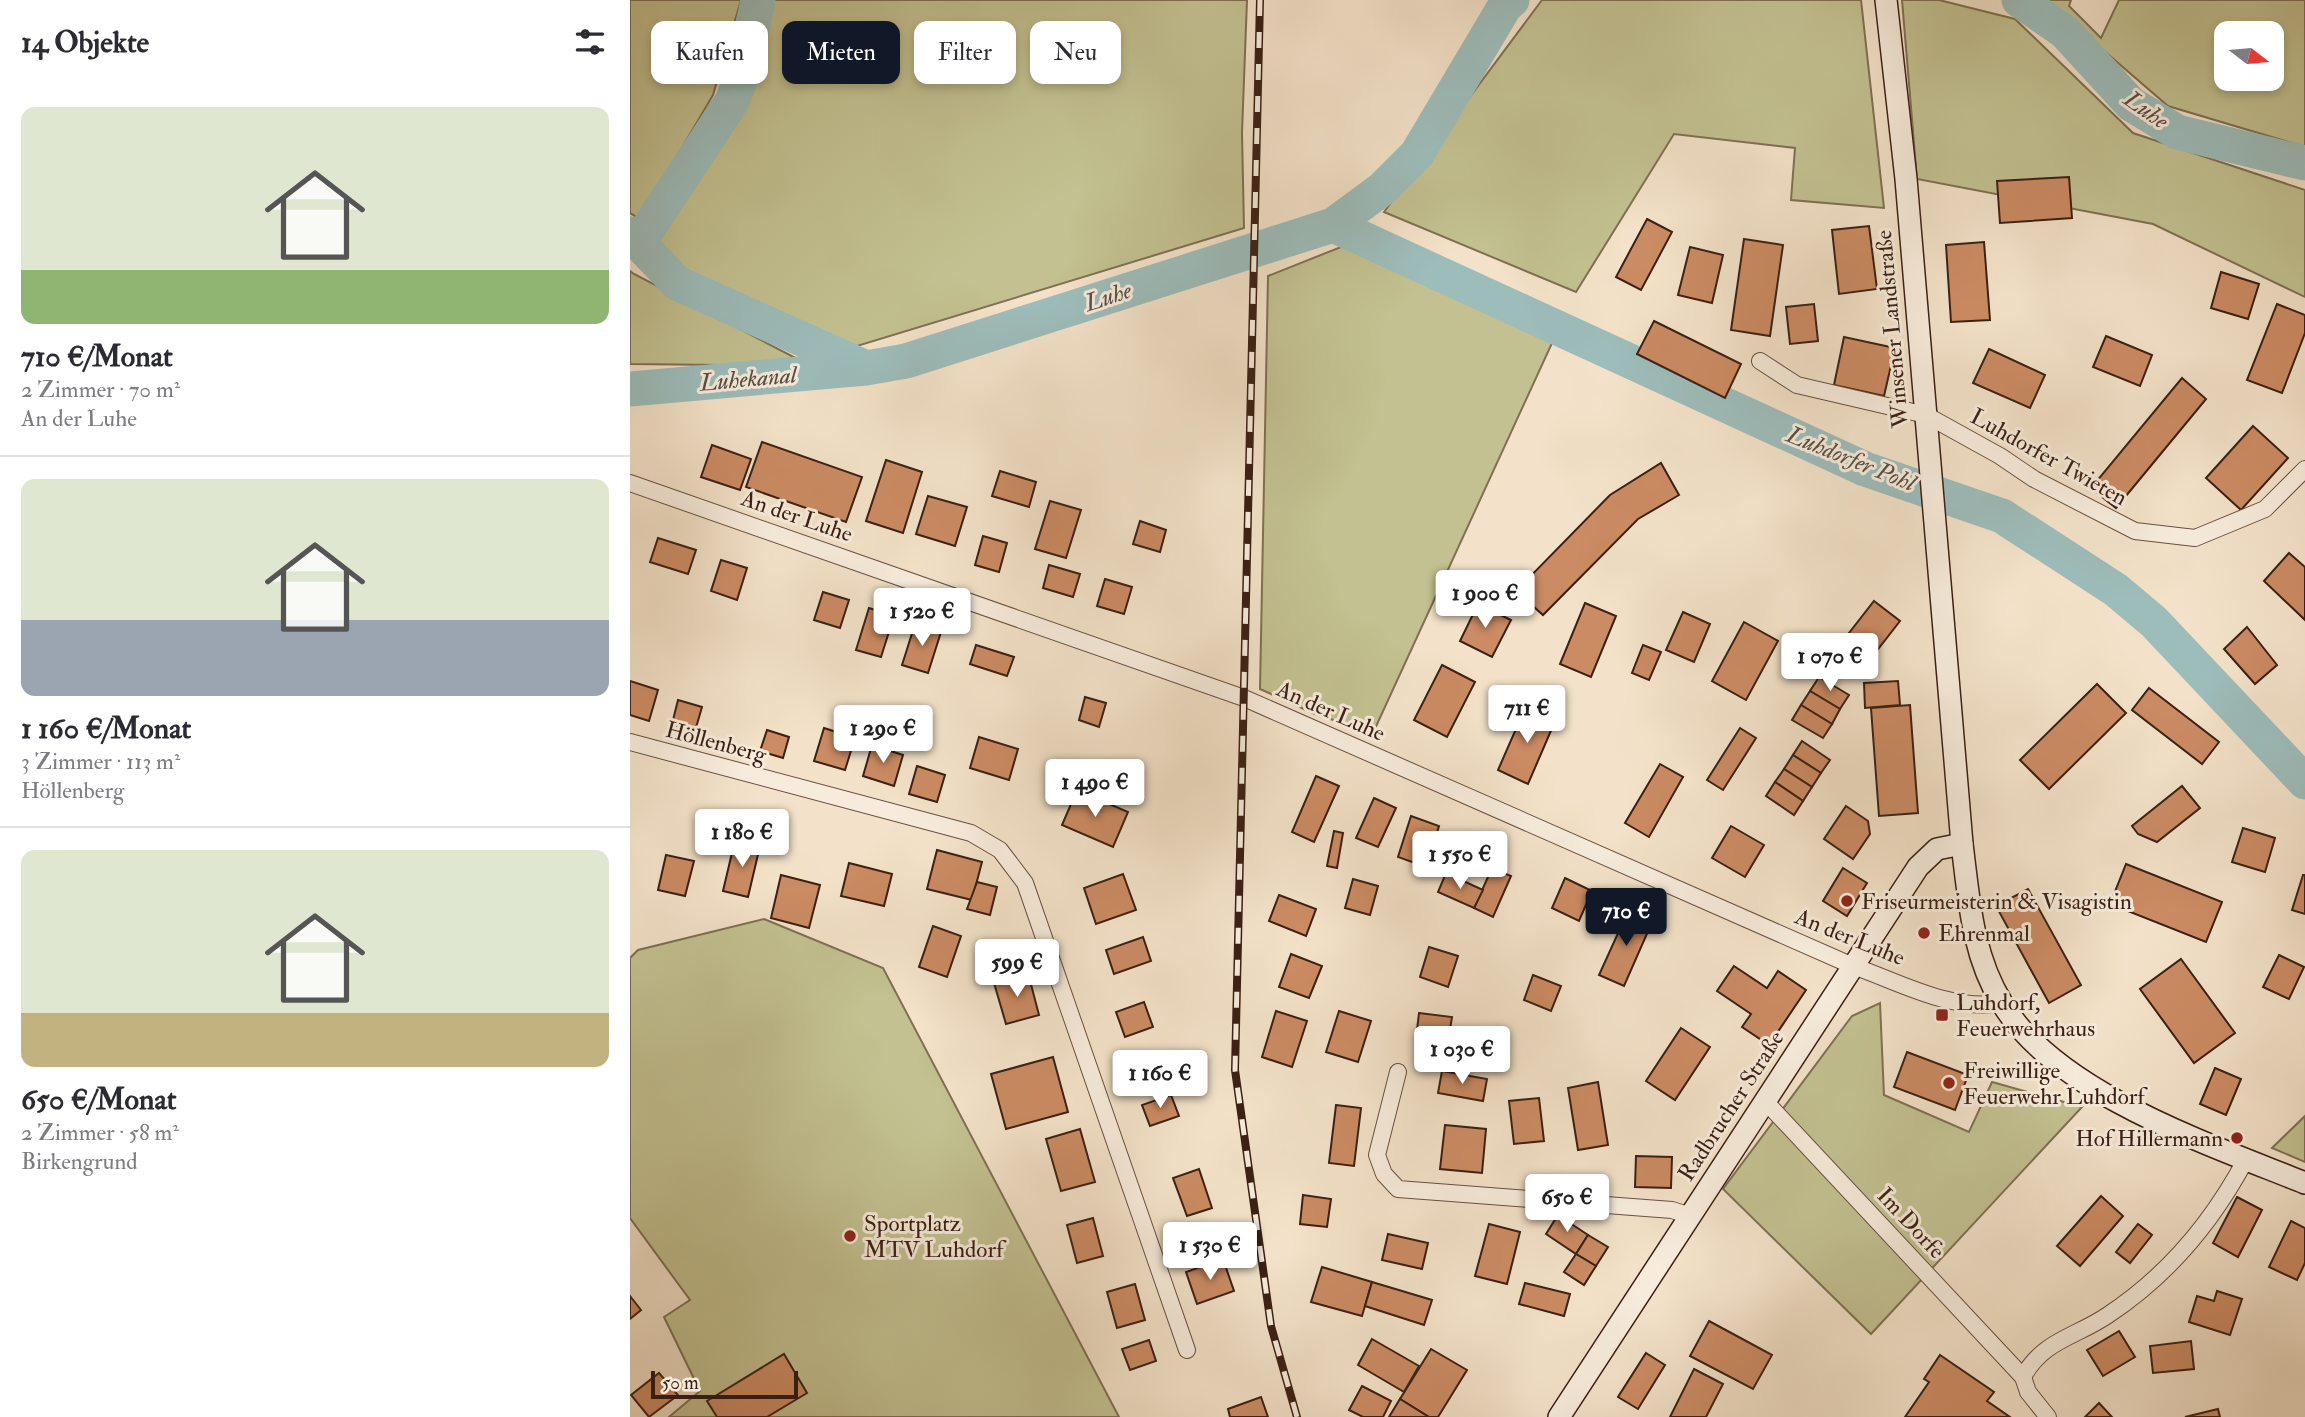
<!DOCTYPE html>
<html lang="de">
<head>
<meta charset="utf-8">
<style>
	:root { --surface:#fff; --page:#f2f2f3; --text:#2b2b33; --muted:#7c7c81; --line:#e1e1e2; --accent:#111827 }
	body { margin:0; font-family:"IM FELL Double Pica",serif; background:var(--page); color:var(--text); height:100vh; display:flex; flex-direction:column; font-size:26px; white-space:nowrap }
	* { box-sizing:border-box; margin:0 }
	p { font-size:23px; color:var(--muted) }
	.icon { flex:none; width:38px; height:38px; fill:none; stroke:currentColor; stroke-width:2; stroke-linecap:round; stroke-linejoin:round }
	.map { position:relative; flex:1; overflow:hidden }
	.drawer { display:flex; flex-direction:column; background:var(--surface); width:630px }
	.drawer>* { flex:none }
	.banner { position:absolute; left:21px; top:21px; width:665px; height:63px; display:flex; gap:14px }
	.needle { width:46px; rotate:106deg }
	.tools { position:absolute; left:1584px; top:21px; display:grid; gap:14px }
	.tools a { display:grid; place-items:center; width:70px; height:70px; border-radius:14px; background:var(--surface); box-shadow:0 4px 10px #0003; font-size:35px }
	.scale { position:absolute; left:21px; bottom:18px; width:147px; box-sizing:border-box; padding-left:7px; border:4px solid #3b1f14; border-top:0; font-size:19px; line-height:24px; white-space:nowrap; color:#3b1f14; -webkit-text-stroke:5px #f7ecdc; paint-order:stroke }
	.price { position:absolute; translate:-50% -60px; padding:0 16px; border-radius:7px; background:#fff; color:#222; font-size:23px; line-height:46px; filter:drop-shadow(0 2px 4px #0008) }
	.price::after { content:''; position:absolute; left:50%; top:42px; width:21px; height:16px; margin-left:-10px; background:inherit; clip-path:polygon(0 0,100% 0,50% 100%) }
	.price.on { background:var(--accent); color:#fff }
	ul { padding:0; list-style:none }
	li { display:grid; align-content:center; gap:14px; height:371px; padding:0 21px }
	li+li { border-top:2px solid var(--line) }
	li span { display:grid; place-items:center; height:217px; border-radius:14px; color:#555 }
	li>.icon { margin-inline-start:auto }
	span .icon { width:126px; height:126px; fill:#fffc; stroke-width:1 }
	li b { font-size:30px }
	h2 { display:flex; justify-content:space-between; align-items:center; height:84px; padding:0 21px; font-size:30px }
	.tag { padding:0 24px; border-radius:14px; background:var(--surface); box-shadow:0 4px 10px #0003; font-size:24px; line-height:63px }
	.tag.on { background:var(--accent); color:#fff }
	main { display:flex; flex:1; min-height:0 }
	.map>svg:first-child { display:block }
</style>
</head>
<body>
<main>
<section class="drawer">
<h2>14 Objekte<svg class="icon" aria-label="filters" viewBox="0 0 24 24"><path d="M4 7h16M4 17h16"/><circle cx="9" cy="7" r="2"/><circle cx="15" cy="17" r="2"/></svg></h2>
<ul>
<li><span style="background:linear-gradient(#dfe7d0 75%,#8fb573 0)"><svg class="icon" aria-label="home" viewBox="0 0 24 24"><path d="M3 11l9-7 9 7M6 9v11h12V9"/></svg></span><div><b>710 €/Monat</b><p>2 Zimmer · 70 m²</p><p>An der Luhe</p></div></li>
<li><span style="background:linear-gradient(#dfe7d0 65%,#9aa5b1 0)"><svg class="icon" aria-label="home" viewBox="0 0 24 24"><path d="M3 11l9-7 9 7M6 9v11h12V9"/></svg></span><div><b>1 160 €/Monat</b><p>3 Zimmer · 113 m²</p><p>Höllenberg</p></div></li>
<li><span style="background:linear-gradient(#dfe7d0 75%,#c2b280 0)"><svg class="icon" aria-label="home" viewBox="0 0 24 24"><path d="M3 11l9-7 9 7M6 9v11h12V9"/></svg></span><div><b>650 €/Monat</b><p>2 Zimmer · 58 m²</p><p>Birkengrund</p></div></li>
</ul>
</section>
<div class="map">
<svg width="1675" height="1417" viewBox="0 0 1675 1417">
	<rect width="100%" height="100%" fill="#f3e2c9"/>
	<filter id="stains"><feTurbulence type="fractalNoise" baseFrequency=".00286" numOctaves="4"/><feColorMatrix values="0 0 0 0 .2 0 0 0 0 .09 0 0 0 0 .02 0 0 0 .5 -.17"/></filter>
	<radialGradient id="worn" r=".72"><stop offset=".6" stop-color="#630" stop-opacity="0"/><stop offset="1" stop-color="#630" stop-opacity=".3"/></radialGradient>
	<!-- green -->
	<g fill="#c3c191" stroke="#7f7052" stroke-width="2" fill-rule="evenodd">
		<polygon points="0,0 111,0 83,95 10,219 0,213"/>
		<polygon points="137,0 617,0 612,133 614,228 214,350 129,303 64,280 36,260 24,234 123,85"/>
		<polygon points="912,0 1231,0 1254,208 1161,200 1165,148 1044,134 946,292 754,212"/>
		<polygon points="1272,0 1309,0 1385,19 1503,133 1675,190 1675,297 1523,224 1287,179"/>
		<path d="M1415,0H1441L1439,6L1471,38L1489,0H1675V147L1538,106ZM1596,33H1642V79H1596Z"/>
		<polygon points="721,243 928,330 743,733 685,714 630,689 638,276"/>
		<polygon points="0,271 4,274 181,366 0,364"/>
		<polygon points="134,919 253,968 489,1417 39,1417 70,1391 34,1317 60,1300 0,1218 0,958 8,950"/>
		<polygon points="1250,1003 1254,1095 1339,1132 1362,1082 1452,1107 1241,1334 1093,1189 1222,1016"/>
		<polygon points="1675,1116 1675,1162 1642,1148"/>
	</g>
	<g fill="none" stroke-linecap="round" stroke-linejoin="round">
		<!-- river -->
		<g stroke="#9dbdbb" stroke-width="35">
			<polyline points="1389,0 1435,32 1501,104 1547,132 1675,163"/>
			<polyline points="703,225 1235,469 1372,516 1486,590 1524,622 1675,782"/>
			<polyline points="0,234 47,283 234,367"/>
			<polyline points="10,241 102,101 113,73 128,0"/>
			<polyline points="0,389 236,368 276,361 703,225 752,189 787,154 875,6 882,0"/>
		</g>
	</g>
	<!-- building -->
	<g fill="#cb8b63" stroke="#3b1f14" stroke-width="2">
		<polygon points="1439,177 1442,218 1370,223 1367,181"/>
		<polygon points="1017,219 1042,232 1011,290 986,277"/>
		<polygon points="1239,226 1247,289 1209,294 1202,230"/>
		<polygon points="1114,239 1153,245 1140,336 1101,330"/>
		<polygon points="1354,242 1360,320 1321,322 1316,245"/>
		<polygon points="1060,247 1093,255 1082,303 1048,295"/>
		<polygon points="1591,272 1629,284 1618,319 1581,308"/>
		<polygon points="1184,304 1188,341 1160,344 1156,307"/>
		<polygon points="1647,304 1675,315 1675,333 1652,393 1617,380"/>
		<polygon points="1024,321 1111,364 1095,398 1007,354"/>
		<polygon points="1476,336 1522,355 1510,386 1463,367"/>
		<polygon points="1214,337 1265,348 1254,396 1204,385"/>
		<polygon points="1359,349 1415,375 1400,408 1343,383"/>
		<polygon points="1552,378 1576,399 1486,508 1461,488"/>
		<polygon points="1623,426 1658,458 1611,510 1576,478"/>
		<polygon points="132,442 232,477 216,522 116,487"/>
		<polygon points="82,445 121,459 110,490 71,477"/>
		<polygon points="256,460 292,472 273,533 236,521"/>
		<polygon points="1031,463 1049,495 1008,519 913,615 886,591 980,495"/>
		<polygon points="370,471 406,482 399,507 362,496"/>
		<polygon points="298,496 337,507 325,546 286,534"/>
		<polygon points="420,501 451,510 436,558 405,549"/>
		<polygon points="510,521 536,530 530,552 503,544"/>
		<polygon points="353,536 377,543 369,572 345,565"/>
		<polygon points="28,538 66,550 58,574 20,562"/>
		<polygon points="1659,553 1675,567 1675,620 1634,581"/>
		<polygon points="91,560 117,568 107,600 81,591"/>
		<polygon points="419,565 450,574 443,597 413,588"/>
		<polygon points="475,579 502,587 494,614 467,606"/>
		<polygon points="193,592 219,600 210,628 184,620"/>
		<polygon points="1244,601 1270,621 1238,662 1212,642"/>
		<polygon points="955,603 986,616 961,677 930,664"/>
		<polygon points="848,604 881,620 862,657 830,641"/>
		<polygon points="239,608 264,616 251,657 226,650"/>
		<polygon points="1053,612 1080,624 1064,662 1036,650"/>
		<polygon points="1114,622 1148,641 1116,700 1082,681"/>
		<polygon points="285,624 311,632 298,673 272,665"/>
		<polygon points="1617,627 1647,665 1625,684 1594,649"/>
		<polygon points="346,645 384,657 377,676 340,664"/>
		<polygon points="1013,645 1031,652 1019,680 1002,673"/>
		<polygon points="812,665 845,682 817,737 784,720"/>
		<polygon points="1189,677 1219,695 1210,709 1180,691"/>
		<polygon points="0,681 28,690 19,721 0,715"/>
		<polygon points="1268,681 1270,705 1235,708 1234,683"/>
		<polygon points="1467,684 1496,713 1419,789 1390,760"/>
		<polygon points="1519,688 1589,742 1572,764 1502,710"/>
		<polygon points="1180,691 1210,709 1202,724 1171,705"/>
		<polygon points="455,697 476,703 469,727 449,720"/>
		<polygon points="48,700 72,707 65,731 42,724"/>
		<polygon points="1171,705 1202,724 1193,738 1162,720"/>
		<polygon points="1280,705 1288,813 1249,816 1241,708"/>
		<polygon points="896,706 926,719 898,784 868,770"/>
		<polygon points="194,728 225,738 215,770 184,761"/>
		<polygon points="1110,728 1126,738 1093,790 1077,780"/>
		<polygon points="137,730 159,737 153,758 130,751"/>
		<polygon points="349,737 388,749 379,780 340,768"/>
		<polygon points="1172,741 1200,760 1191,773 1163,755"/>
		<polygon points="242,745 273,755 264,786 233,776"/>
		<polygon points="1163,755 1191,773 1182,787 1154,769"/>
		<polygon points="1030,764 1053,777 1019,837 995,823"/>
		<polygon points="287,766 315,775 307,802 279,794"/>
		<polygon points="1154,769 1182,787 1173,801 1145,782"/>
		<polygon points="686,776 709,786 684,842 662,832"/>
		<polygon points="1145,782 1173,801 1164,815 1136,796"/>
		<polygon points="1552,786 1570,808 1527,842 1508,834 1502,826"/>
		<polygon points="447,790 498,812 483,847 432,825"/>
		<polygon points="744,798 766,808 748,847 726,838"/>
		<polygon points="1216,806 1238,821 1240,834 1223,859 1194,839"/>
		<polygon points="781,816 809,826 796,867 768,857"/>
		<polygon points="1101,826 1134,845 1115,877 1082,858"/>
		<polygon points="1613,828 1645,838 1635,872 1602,862"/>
		<polygon points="704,831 713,833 707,868 697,866"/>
		<polygon points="105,840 130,846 118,897 93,891"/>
		<polygon points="307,850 352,862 342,900 297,889"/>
		<polygon points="36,855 64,861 55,896 28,890"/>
		<polygon points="219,863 262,874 254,906 211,896"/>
		<polygon points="1496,864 1592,902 1576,942 1480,904"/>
		<polygon points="862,868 881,876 863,917 844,908"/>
		<polygon points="1213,868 1237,883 1217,916 1193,901"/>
		<polygon points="816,873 853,890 844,908 808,892"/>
		<polygon points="493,874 506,910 466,924 454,888"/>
		<polygon points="151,875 190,885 179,928 141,918"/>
		<polygon points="1673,875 1675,875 1675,914 1662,910"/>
		<polygon points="935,878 962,891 949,921 922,908"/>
		<polygon points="723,879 748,886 740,915 715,908"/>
		<polygon points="347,882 367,887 360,915 337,909"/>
		<polygon points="1398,889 1451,985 1419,1003 1366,906"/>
		<polygon points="649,895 686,909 676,936 639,921"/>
		<polygon points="999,909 1023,920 994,986 969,975"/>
		<polygon points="303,926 331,936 317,977 289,967"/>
		<polygon points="513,937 521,961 484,974 476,950"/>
		<polygon points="799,947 828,956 818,987 790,977"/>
		<polygon points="661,954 692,966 679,998 649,987"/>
		<polygon points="1649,955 1674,967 1659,999 1633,987"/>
		<polygon points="1551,959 1605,1033 1564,1063 1510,989"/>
		<polygon points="1104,966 1137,988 1148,971 1176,990 1139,1045 1112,1027 1121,1014 1087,991"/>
		<polygon points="398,973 409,1015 376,1024 364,983"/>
		<polygon points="903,975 931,986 921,1011 894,1000"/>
		<polygon points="514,1002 523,1027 495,1037 486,1012"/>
		<polygon points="646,1011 677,1021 662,1067 632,1057"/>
		<polygon points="709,1011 741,1021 728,1062 696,1052"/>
		<polygon points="789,1013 822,1017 818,1042 786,1038"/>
		<polygon points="1051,1028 1080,1047 1045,1100 1016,1081"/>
		<polygon points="1277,1052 1338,1075 1325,1110 1264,1087"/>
		<polygon points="423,1057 438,1112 376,1129 361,1074"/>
		<polygon points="520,1058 528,1079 496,1090 489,1069"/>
		<polygon points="1585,1068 1611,1079 1596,1115 1570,1104"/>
		<polygon points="812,1071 857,1079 853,1101 808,1093"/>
		<polygon points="968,1082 978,1145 948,1150 938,1088"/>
		<polygon points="541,1095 549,1116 520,1126 512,1105"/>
		<polygon points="909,1098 914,1141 884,1144 879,1101"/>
		<polygon points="706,1105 731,1108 724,1166 699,1163"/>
		<polygon points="815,1125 856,1129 852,1173 810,1169"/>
		<polygon points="450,1129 465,1182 431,1191 416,1139"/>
		<polygon points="1006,1156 1042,1157 1041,1188 1005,1187"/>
		<polygon points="569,1169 582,1208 557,1216 543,1178"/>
		<polygon points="673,1195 701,1199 697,1227 670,1224"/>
		<polygon points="1471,1196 1493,1216 1450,1266 1427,1246"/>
		<polygon points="1607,1197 1632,1210 1608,1257 1583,1243"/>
		<polygon points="928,1215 958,1235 946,1254 916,1234"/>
		<polygon points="463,1218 473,1256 447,1263 437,1225"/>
		<polygon points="1661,1221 1675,1228 1675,1263 1667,1280 1639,1267"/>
		<polygon points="859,1224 890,1232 877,1284 845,1276"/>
		<polygon points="1508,1224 1522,1235 1500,1263 1486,1252"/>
		<polygon points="758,1234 798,1243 792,1269 752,1260"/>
		<polygon points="958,1235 978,1247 966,1266 946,1254"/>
		<polygon points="946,1254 966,1266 954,1285 934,1272"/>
		<polygon points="593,1259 604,1291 567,1304 556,1272"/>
		<polygon points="692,1267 742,1282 732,1316 681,1302"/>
		<polygon points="742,1282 802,1300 794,1325 735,1306"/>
		<polygon points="895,1283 940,1294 934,1316 889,1304"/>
		<polygon points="505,1284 515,1320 487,1328 477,1292"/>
		<polygon points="1587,1291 1612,1299 1600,1335 1559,1322 1567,1296 1584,1301"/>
		<polygon points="0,1296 11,1310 0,1319"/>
		<polygon points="1079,1321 1142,1355 1123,1389 1060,1356"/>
		<polygon points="1489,1331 1505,1357 1473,1376 1457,1350"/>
		<polygon points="742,1339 789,1366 774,1392 728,1365"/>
		<polygon points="519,1340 526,1361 500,1370 492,1349"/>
		<polygon points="1561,1341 1564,1369 1523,1373 1520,1346"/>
		<polygon points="801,1349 837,1370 808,1417 799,1417 770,1399"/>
		<polygon points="1016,1353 1035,1365 1008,1409 988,1397"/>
		<polygon points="154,1354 177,1393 137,1417 87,1417 77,1401"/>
		<polygon points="1310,1355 1364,1392 1357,1401 1380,1417 1275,1417 1299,1382 1294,1379"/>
		<polygon points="1064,1369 1093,1384 1076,1417 1040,1417"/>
		<polygon points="29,1373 48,1395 19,1417 1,1395"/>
		<polygon points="732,1386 761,1401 753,1417 733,1417 719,1410"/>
		<polygon points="631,1397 638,1417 600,1417 598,1409"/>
		<polygon points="770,1399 799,1417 759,1417"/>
		<polygon points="1469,1403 1482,1417 1455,1417"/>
		<polygon points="1588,1409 1590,1417 1555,1417"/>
	</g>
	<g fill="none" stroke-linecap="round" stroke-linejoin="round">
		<!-- street casing -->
		<g stroke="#695041" stroke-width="18">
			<g id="street">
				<polyline points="1130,361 1167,385 1296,415 1370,456 1404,479 1505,531 1565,538 1635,509 1675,469"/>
				<path d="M0,483L614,698L1223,966C1269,982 1322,1012 1371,1003"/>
				<polyline points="0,742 341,833 370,850 395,883 557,1350"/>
				<polyline points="768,1072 747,1155 754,1174 768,1189 1042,1210 1061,1216"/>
				<polyline points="1135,1101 1393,1377 1398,1392 1418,1417"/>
				<path d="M1393,1377C1413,1340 1446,1337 1478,1315C1537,1276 1583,1221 1616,1159"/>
			</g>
		</g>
		<!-- secondary casing -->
		<g stroke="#3b1f14" stroke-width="24">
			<g id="secondary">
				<path d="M1256,0L1276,179L1332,844C1339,899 1342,955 1372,1003C1425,1093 1581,1145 1675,1183"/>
				<polyline points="929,1417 1288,867 1307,849 1332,844"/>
			</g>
		</g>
		<!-- street -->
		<use href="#street" stroke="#f7ecdc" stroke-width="16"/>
		<!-- secondary -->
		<use href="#secondary" stroke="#f7ecdc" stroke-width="21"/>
		<!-- rail casing -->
		<g stroke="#3b1f14" stroke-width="8">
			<polyline id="rail" points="630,0 605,1070 641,1326 667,1417"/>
		</g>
		<!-- rail -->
		<use href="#rail" stroke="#f7ecdc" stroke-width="5" stroke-dasharray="16" stroke-linecap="butt"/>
	</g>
	<!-- markers -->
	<g fill="#8f2418" stroke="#f7ecdc" stroke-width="2.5">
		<circle cx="1217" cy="901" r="7"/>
		<circle cx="1294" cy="933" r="7"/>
		<rect x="1305" y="1008" width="14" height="14" rx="3.5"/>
		<circle cx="1319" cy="1083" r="7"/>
		<circle cx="1607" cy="1138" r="7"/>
		<circle cx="220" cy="1236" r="7"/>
	</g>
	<g text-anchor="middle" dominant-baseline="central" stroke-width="6" stroke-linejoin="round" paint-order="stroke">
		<!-- street labels -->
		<g font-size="23" fill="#3b1f14" stroke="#f7ecdc">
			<text transform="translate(1262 329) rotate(-95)">Winsener Landstraße</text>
			<text transform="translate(1419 457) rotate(29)">Luhdorfer Twieten</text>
			<text transform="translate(167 516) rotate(19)">An der Luhe</text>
			<text transform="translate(701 711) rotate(24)">An der Luhe</text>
			<text transform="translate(86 742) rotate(15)">Höllenberg</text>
			<text transform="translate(1220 937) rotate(22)">An der Luhe</text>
			<text transform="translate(1101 1106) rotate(-57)">Radbrucher Straße</text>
			<text transform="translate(1281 1223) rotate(47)">Im Dorfe</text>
		</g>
		<!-- poi labels -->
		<g font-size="23" fill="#3b1f14" stroke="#f7ecdc" text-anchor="start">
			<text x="1231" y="901">Friseurmeisterin &amp; Visagistin</text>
			<text x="1308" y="933">Ehrenmal</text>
			<text x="1326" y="1002">Luhdorf,<tspan x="1326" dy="26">Feuerwehrhaus</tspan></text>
			<text x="1333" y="1070">Freiwillige<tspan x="1333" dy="26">Feuerwehr Luhdorf</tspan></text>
			<text x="1593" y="1138" text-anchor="end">Hof Hillermann</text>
			<text x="234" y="1223">Sportplatz<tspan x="234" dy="26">MTV Luhdorf</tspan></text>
		</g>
		<!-- water labels -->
		<g font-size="24" font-style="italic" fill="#584e46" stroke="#f7ecdc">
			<text transform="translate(1516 110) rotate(35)">Luhe</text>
			<text transform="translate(478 297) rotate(-18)">Luhe</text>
			<text transform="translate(118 379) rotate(-5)">Luhekanal</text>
			<text transform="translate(1221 459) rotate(22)">Luhdorfer Pohl</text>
		</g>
	</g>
	<rect width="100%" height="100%" filter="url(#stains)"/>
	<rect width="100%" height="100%" fill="url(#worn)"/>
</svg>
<div class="tools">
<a><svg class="needle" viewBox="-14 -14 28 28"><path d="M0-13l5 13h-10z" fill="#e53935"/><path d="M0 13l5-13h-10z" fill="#7c7c81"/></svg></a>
</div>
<div class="scale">50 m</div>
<b class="price" style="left:855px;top:630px">1 900 €</b>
<b class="price" style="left:292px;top:648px">1 520 €</b>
<b class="price" style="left:1200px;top:693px">1 070 €</b>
<b class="price" style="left:897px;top:745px">711 €</b>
<b class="price" style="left:253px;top:765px">1 290 €</b>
<b class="price" style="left:465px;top:819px">1 490 €</b>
<b class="price" style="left:112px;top:869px">1 180 €</b>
<b class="price" style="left:830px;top:891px">1 550 €</b>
<b class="price on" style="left:996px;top:948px">710 €</b>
<b class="price" style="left:387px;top:999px">599 €</b>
<b class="price" style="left:832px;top:1086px">1 030 €</b>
<b class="price" style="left:530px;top:1110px">1 160 €</b>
<b class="price" style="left:937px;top:1234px">650 €</b>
<b class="price" style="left:580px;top:1282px">1 530 €</b>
<div class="banner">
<a class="tag">Kaufen</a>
<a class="tag on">Mieten</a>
<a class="tag">Filter</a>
<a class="tag">Neu</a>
</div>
</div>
</main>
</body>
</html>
